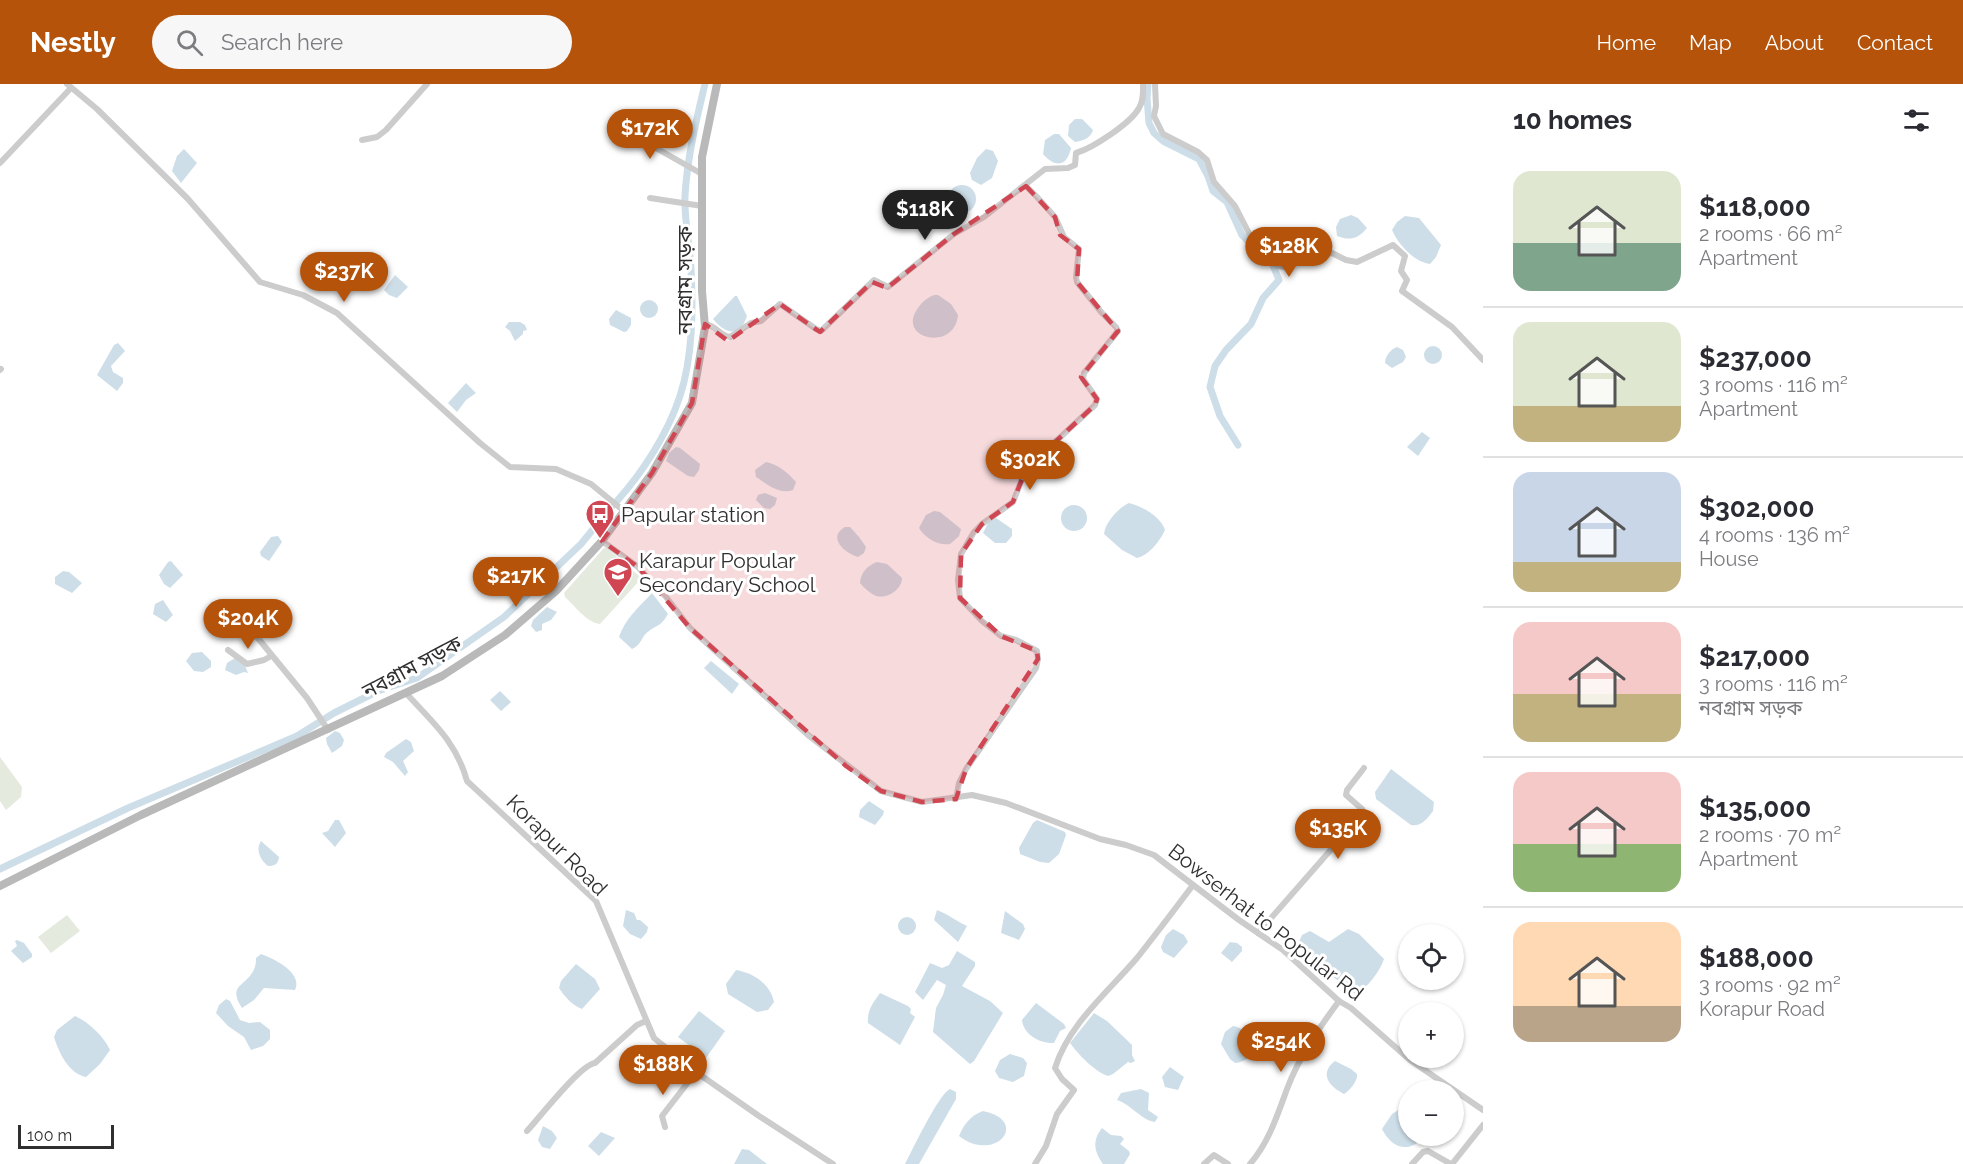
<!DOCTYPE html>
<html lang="en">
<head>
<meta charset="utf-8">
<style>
	:root { --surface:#fff; --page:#f7f7f7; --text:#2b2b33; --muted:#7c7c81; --line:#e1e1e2; --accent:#b45309 }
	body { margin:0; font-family:Raleway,"Noto Sans Bengali",sans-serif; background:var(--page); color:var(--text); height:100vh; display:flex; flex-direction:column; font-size:22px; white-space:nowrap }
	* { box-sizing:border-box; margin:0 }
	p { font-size:20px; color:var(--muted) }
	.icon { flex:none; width:33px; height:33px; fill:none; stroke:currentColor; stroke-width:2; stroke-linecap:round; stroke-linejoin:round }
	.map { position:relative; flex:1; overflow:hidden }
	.sheet { display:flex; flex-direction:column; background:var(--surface); width:480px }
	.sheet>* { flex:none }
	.buttons { position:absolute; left:1398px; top:840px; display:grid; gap:12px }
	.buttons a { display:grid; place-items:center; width:66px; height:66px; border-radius:50%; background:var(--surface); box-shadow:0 2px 4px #0004; font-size:30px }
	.scale { position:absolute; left:18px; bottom:15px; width:96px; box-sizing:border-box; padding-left:6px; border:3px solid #2f2f2f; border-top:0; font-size:16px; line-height:21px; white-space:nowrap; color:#2f2f2f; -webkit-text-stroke:4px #fff; paint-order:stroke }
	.price { position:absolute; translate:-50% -51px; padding:0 14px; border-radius:21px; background:var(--accent); color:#fff; font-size:20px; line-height:39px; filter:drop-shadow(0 2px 3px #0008) }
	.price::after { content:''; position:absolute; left:50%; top:36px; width:18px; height:14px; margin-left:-9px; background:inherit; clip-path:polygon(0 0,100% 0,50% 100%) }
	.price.active { background:#222; color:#fff }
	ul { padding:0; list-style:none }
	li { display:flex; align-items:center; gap:18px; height:150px; padding:0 30px }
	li+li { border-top:2px solid var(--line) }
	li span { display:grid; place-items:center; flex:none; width:168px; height:120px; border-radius:18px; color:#555 }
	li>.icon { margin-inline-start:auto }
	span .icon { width:72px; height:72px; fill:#fffc; stroke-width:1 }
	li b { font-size:26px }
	h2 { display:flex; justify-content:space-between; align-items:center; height:72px; padding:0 30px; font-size:26px }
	header { display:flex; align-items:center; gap:36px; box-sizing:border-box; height:84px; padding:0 30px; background:var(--accent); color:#fff }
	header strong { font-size:28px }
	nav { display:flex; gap:33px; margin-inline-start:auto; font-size:21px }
	.search { width:420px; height:54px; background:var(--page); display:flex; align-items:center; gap:15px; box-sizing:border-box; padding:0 21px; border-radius:33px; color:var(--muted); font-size:22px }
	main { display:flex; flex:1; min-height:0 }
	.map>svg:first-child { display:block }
</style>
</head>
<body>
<header>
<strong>Nestly</strong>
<div class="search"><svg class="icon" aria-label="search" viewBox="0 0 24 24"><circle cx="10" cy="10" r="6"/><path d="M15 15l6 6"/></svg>Search here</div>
<nav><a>Home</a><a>Map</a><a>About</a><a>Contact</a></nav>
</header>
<main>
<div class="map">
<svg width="1483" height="1080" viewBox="0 0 1483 1080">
	<rect width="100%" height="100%" fill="#fff"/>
	<!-- green -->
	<g fill="#e5eade">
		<path d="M604,464H607L639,492L640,496L600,540C586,538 575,522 565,513L564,509Z"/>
		<polygon points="0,673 22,703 21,713 6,726 0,717"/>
		<polygon points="67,831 80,847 51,869 38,853"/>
	</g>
	<!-- water -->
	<g fill="#cddee8">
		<path d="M1075,35H1082L1093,46C1091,54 1083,57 1075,58L1068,52L1069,41Z"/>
		<path d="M1054,50H1059L1071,64C1067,83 1055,84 1043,70L1045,56Z"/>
		<polygon points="184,65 197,79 181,99 172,87 177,72"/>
		<polygon points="986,65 993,67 998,77 992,94 981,101 972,96 970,89 977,74"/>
		<circle cx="962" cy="115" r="14"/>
		<path d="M1351,131L1358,134L1367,144C1358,155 1350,157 1337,152L1336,143L1340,135Z"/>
		<path d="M1405,132L1419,134L1441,161L1436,173L1430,180C1414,178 1398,160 1392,146L1397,138Z"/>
		<polygon points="395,191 408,203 397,214 389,211 384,206"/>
		<path d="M934,211H938L951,220L958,231C955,267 899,256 916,227C921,219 925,215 934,211Z"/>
		<path d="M735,212H737L747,232C740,254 725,250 713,235Z"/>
		<circle cx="649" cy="225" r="9"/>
		<polygon points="616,226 631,234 631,241 627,247 624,248 610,241 609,235"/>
		<polygon points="509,238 520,238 525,241 527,246 523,247 523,250 515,257 510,247 505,243"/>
		<polygon points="118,259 125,267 111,282 113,288 123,294 123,299 117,307 97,291 114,261"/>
		<circle cx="1433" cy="271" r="9"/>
		<path d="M1397,263L1403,266L1406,273L1403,278L1392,284L1385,279C1385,272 1391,265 1397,263Z"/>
		<polygon points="466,299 476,309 466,316 457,328 448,319"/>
		<polygon points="1422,348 1430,354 1418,372 1407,363"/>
		<polygon points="676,363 680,364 700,380 699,386 694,393 688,392 666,377 669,369"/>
		<path d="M766,378C779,381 787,388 796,398L793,406C779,411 767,400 756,393L755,386Z"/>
		<polygon points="765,409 777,414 775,421 770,425 764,424 756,416 758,411"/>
		<path d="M1129,419C1142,422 1161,433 1165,446C1160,457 1149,471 1137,474L1122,466L1104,450C1105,439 1118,424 1129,419Z"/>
		<circle cx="1074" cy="434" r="13"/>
		<path d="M934,427L940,428L961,445L959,452L950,460C938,462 925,454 919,444L926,431Z"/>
		<polygon points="996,434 1012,445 1012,452 1006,459 995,459 983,449 989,437"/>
		<path d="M845,443H850L859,453L866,463L864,469L858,473C844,469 827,453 845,443Z"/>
		<polygon points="278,452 282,458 269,477 261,472 260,468 271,453"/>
		<polygon points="171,477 183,491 170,504 164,500 159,491 168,478"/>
		<path d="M877,478L887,480L902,494C902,505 888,515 876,512C870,509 864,504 860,499C861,488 867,482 877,478Z"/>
		<polygon points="63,487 69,488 82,499 72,509 55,500 55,493"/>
		<path d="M652,509L668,530C661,542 659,540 649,547C641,552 642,561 632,565L619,553C625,535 639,523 652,509Z"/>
		<polygon points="163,516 173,531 166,538 153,530 155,520"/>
		<polygon points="547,523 557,528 551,536 542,540 542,546 536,548 531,542 533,536"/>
		<polygon points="202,568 211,577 211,583 203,588 194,587 186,577 192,569"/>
		<polygon points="235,574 244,579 248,589 244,588 236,591 225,586 227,579"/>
		<polygon points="711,577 739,600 732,610 704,584"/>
		<polygon points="500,607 511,618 501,627 490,616"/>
		<polygon points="335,647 340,649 344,656 342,662 332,669 327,660 326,654"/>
		<polygon points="406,655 411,658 414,667 403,677 408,688 405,692 393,678 384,673 386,669"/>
		<path d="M1391,685L1434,718L1433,727C1427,735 1421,743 1411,741L1376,715L1375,708Z"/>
		<polygon points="869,717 884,727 883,731 875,741 859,733 860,726"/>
		<polygon points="335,736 339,736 346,749 335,763 322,749 328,747"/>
		<polygon points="1037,736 1065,748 1066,751 1059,770 1049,779 1040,778 1020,770 1019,764 1033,739"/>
		<path d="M261,757L279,773C278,780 275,782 268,782C261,777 255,766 261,757Z"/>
		<polygon points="626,826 634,829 637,836 640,836 648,843 647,848 641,855 630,850 623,842"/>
		<path d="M937,826C948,830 956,837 967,842L958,858L934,836Z"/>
		<polygon points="1005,827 1023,840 1025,845 1019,856 1001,849"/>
		<circle cx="907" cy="842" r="9"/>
		<polygon points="1173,845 1184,851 1188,858 1174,874 1163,868 1161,863 1166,851"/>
		<path d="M1348,845L1359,850L1384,875C1380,887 1367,905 1355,910L1323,885L1298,860L1302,851L1310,847L1329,858Z"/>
		<polygon points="17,856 24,859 32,870 32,873 23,879 11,867 17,862 15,857"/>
		<polygon points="1230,858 1237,859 1242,863 1242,867 1232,878 1221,869"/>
		<polygon points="957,867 975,878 975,882 962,902 990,917 1003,929 974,977 970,980 933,948 936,924 943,911 946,901 937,896 923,916 915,908 930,879 942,884 949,881"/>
		<path d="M261,870C275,875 303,889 295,906L264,904L254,916L242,924C228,902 243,903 252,889C255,885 256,880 256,874Z"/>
		<path d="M576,880L595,895L600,905L582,925C573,922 564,912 559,904L561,897Z"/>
		<path d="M736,886C754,889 770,900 774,918L768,926L757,928L728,910L726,900Z"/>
		<path d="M880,909L908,922L911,925L910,929L915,933L900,961L868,939C867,926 873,919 880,909Z"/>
		<polygon points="226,915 230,917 240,936 249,939 260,938 270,946 270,955 263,962 251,966 244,953 228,942 216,929 219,921"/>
		<path d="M1036,919L1064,940L1066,944L1060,947L1054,959C1040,960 1023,950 1022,936Z"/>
		<polygon points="699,927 725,947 706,974 678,953"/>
		<path d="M1094,929L1107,937L1132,961V971L1135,977L1131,979L1128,978L1113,990L1108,992C1094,987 1079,971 1070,959Z"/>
		<path d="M75,932C89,938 104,953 110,966L100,980L86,993C69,990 59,969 54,953L57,946Z"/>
		<path d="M1233,942C1243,943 1252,954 1257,963C1253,972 1245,978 1235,979L1230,975L1221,960L1225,948Z"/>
		<polygon points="1010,970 1023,974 1027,979 1024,992 1013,998 999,994 995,987 1000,976"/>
		<path d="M1335,977L1351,985L1357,990C1358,997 1350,1006 1344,1010C1330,1003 1318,990 1335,977Z"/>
		<polygon points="1170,983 1184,993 1178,1006 1165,1003 1162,993"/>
		<path d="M950,1005L956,1008V1015L919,1080H905C913,1065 938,1011 950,1005Z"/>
		<path d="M1141,1005L1149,1009L1148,1026L1158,1033L1155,1038C1141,1036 1132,1021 1117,1016L1121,1009Z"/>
		<path d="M1400,1025L1408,1027V1052H1424C1410,1070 1392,1065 1382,1045L1392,1030Z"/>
		<path d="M983,1027C1031,1037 995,1080 959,1052C964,1040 970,1032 983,1027Z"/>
		<polygon points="543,1042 552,1047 557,1054 550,1065 542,1063 538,1056"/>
		<path d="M1102,1044L1111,1051L1121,1052L1124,1055L1120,1060L1129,1067L1130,1070L1124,1080H1103C1094,1067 1092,1057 1102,1044Z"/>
		<polygon points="601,1048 615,1054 599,1072 588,1062"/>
		<polygon points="742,1065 749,1066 767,1080 734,1080"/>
	</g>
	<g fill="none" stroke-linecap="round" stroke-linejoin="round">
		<!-- canal -->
		<g stroke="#cddee8" stroke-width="7">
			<polyline points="1148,0 1147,14 1149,39 1154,49 1163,57 1199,75 1208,92 1213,107 1227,118 1242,151 1257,166"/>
			<polyline points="1238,361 1220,332 1210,303 1215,282 1226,266 1251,240 1263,214 1279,196 1272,179"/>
			<path d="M617,417C643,388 668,349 680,312C693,272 693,226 691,185C690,161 684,137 685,112C687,75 696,37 705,0"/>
			<polyline points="0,785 128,724 297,652 334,629 378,607 417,594 504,533 581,460 613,421"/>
		</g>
		<!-- street -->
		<g stroke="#ccc" stroke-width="6">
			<polyline points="67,0 97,25 188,115 260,198 303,211 337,229 480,359 510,383 556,385 591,400 624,427"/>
			<polyline points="1155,0 1156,22 1154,32 1163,50 1198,68 1207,76 1214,98 1235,122 1254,159 1277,182 1285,183 1292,174 1306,166 1315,166 1325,170 1332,169 1346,176 1357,178 1393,161 1405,172 1401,187 1407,196 1402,207 1452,243 1483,276"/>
			<polyline points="616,55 622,47 631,50 702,90"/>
			<polyline points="362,56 377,53 386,46 427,0"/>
			<polyline points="0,79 71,4"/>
			<polyline points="650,114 702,122"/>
			<path d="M705,240C716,241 720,252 730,253L751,239L761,237L780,220L816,245L821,247L872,198L874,196L888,203L954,150L984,133L1045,85L1068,84L1075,81L1076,69C1093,64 1131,39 1139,24C1144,16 1143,8 1143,0"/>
			<polyline points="0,286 1,285"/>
			<polyline points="602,457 638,483 666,513 690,544 808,651 881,707 922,718 972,711 1006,719 1100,755 1126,761 1154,771 1239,836 1283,866 1339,917 1351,924 1410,976 1483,1026"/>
			<polyline points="257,553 307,614 328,646"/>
			<polyline points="228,566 247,580 264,576 271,572"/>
			<path d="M406,609C432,638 456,657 467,697L596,817L654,954L696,988L759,1032L833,1080"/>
			<polyline points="956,715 959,699 966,685 1036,584 1038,575 1037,567 1016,556 1001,552 982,537 960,514 958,496 961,470 974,448 982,440 1013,418 1026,385 1095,321 1097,315 1083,295 1084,289 1118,247 1116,243 1102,229 1077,198 1076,193 1079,165 1064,153 1055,133 1037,113 1026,102"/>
			<polyline points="1258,849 1363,729 1362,725 1346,711 1347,706 1364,684"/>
			<polyline points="665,1043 662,1032 696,988"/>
			<path d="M527,1047C540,1033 580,981 595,979L637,941L646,937"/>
			<path d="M1035,1080L1046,1062L1057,1030L1074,1006L1062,995L1055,984C1069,940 1107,909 1137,874C1156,850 1175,825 1193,801"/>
			<polyline points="1204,1080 1214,1071 1228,1080"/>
			<path d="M1250,1080C1269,1058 1277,1032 1287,1005C1299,973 1319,944 1339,917"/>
			<polyline points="1412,1080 1423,1068 1428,1067 1451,1080"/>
			<polyline points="1452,1080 1483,1041"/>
		</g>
		<!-- secondary -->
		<polyline stroke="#b9b9b9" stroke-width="8" points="0,802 141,731 442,592 505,551 556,507 602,457 652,389 692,319 705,243 702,207 702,73 717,0"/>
	</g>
	<!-- marked area -->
	<path fill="#d04652" fill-opacity="0.2" stroke="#d04652" stroke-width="4.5" stroke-dasharray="12 8" stroke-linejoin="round" d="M1026,102L1055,133L1060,151L1079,165L1077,198L1118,247L1081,293L1097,315L1095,321L1026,385L1013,418L982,440L961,470L960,514L1001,552L1037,567L1038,575L966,685L956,715L922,718L881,707L846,682L690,544L638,483L602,457L652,389L692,319L705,240L728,257L780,220L820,248L872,198L887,204L954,150Z"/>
	<!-- icons -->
	<defs>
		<g id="bus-pin" transform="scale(1.5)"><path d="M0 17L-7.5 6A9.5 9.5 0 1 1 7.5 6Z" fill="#d04652" stroke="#fff"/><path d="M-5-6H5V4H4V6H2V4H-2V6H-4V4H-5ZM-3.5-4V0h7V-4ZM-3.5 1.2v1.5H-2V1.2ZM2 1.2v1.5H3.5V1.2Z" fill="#fff"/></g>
		<g id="school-pin" transform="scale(1.5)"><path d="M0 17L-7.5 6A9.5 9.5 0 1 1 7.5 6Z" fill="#d04652" stroke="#fff"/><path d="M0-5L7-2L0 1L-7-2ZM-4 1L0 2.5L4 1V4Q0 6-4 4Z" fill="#fff"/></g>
	</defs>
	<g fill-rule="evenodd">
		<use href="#bus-pin" x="600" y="430"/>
		<use href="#school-pin" x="618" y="488"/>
	</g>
	<g text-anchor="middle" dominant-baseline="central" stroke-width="6" stroke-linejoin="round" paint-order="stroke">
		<!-- street labels -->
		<g font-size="21" fill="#2f2f2f" stroke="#fff">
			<text transform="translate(684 196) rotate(-90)">নবগ্রাম সড়ক</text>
			<text transform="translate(412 583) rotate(-28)">নবগ্রাম সড়ক</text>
			<text transform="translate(557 761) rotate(45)">Korapur Road</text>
			<text transform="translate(1266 838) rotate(38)">Bowserhat to Popular Rd</text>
		</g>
		<!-- poi labels -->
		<g font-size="21" fill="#2f2f2f" stroke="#fff" text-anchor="start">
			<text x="621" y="430">Papular station</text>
			<text x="639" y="476">Karapur Popular<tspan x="639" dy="24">Secondary School</tspan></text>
		</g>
	</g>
</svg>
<div class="buttons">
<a><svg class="icon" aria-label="locate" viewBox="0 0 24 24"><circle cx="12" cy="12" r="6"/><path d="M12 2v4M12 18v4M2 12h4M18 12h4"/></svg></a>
<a>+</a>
<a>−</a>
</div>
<div class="scale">100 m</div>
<b class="price" style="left:650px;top:76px">$172K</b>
<b class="price active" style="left:925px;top:157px">$118K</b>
<b class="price" style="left:1289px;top:194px">$128K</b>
<b class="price" style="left:344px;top:219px">$237K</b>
<b class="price" style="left:1030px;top:407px">$302K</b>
<b class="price" style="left:516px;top:524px">$217K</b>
<b class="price" style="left:248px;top:566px">$204K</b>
<b class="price" style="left:1338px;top:776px">$135K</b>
<b class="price" style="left:1281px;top:989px">$254K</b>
<b class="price" style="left:663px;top:1012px">$188K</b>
</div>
<section class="sheet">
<h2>10 homes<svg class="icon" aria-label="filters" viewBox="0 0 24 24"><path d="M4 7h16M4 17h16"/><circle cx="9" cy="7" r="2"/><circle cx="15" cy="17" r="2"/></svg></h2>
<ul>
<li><span style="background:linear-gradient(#dfe7d0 60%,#7fa58c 0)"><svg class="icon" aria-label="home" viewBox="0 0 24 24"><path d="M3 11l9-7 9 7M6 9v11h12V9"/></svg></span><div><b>$118,000</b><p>2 rooms · 66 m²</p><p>Apartment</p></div></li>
<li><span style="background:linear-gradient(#dfe7d0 70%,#c2b280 0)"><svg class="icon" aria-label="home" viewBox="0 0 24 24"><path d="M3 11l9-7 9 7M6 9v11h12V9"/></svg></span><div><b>$237,000</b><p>3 rooms · 116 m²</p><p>Apartment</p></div></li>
<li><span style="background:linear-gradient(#c9d6e8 75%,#c2b280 0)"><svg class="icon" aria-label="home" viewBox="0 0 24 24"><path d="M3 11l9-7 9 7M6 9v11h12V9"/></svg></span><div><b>$302,000</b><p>4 rooms · 136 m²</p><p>House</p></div></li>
<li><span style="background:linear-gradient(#f6c9c9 60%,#c2b280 0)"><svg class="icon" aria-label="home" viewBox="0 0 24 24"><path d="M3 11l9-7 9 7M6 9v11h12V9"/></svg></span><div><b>$217,000</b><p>3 rooms · 116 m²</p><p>নবগ্রাম সড়ক</p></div></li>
<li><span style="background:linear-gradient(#f6c9c9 60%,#8fb573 0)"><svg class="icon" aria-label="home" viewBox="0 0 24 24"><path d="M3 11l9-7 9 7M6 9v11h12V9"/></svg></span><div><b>$135,000</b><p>2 rooms · 70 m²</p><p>Apartment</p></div></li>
<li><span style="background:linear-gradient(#ffd9b3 70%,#b9a48a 0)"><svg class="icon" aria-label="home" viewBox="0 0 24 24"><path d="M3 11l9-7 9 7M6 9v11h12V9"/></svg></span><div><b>$188,000</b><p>3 rooms · 92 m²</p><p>Korapur Road</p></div></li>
</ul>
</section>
</main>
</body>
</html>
